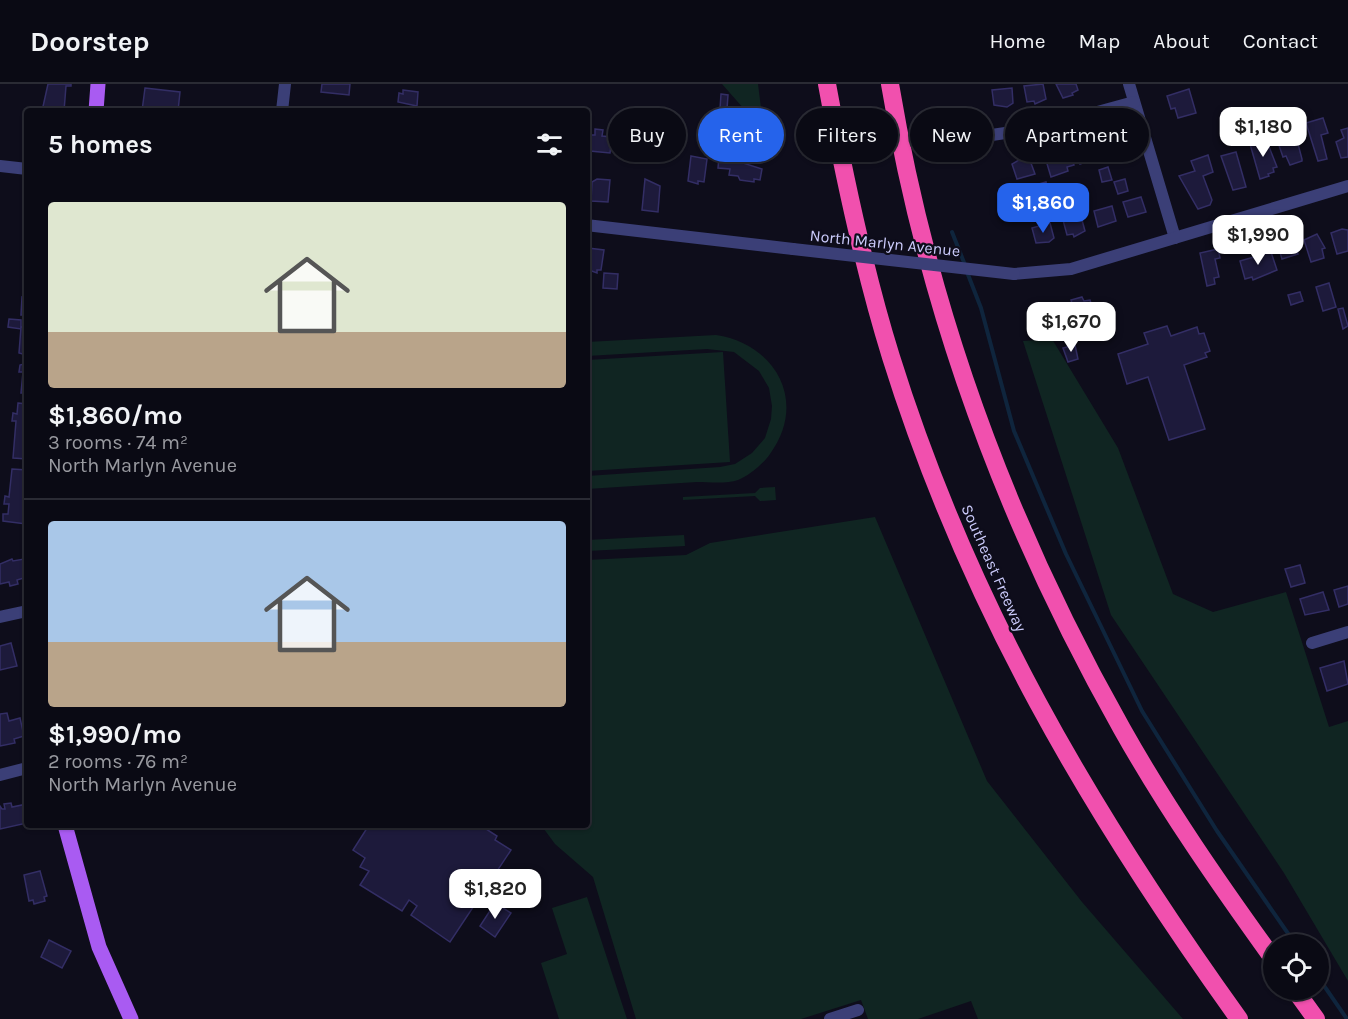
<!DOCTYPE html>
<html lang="en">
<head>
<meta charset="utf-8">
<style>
	:root { --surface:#0a0a14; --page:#13131d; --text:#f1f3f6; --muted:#999aa0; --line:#2a2b34; --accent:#2563eb }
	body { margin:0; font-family:Karla,sans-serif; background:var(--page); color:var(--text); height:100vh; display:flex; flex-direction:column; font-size:22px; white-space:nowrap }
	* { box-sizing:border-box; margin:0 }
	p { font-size:20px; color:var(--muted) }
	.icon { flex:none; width:33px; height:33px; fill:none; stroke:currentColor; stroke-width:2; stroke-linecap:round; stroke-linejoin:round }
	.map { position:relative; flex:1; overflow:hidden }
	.panel { position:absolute; left:24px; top:24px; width:566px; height:720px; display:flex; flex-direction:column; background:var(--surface); border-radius:6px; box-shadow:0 2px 4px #0004,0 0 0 2px var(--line) }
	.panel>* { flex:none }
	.top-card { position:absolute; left:608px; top:24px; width:570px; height:54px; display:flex; gap:12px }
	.controls { position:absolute; left:1263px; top:850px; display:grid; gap:12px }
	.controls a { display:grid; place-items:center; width:66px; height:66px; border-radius:50%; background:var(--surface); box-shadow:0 2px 4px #0004,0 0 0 2px var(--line); font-size:30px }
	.price { position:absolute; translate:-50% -51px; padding:0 14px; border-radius:12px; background:#fff; color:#222; font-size:20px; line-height:39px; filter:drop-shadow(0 2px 3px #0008) }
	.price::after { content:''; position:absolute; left:50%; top:36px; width:18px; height:14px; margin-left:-9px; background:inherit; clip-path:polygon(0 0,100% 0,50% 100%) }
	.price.selected { background:var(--accent); color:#fff }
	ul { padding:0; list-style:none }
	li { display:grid; align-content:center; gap:12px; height:318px; padding:0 24px }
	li+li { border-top:2px solid var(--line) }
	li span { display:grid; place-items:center; height:186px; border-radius:6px; color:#555 }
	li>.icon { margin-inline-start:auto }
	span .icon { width:108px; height:108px; fill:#fffc; stroke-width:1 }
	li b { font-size:26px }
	h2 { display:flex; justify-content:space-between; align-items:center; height:72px; padding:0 24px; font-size:26px }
	.pill { padding:0 21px; border-radius:27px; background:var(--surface); box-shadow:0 2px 4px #0004,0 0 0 2px var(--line); font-size:21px; line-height:54px }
	.pill.selected { background:var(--accent); color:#fff }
	header { display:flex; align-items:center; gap:36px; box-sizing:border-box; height:84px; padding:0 30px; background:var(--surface); border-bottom:2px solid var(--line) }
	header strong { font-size:28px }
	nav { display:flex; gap:33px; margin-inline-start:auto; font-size:21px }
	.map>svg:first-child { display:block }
</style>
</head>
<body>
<header>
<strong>Doorstep</strong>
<nav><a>Home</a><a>Map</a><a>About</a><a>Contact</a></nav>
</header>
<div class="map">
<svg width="1348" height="935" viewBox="0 0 1348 935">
	<rect width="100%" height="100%" fill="#0e0d1b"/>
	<!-- green -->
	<g fill="#102522">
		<polygon points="722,0 758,0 766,64 744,25"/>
		<path d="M716,251C776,260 808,318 770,370C764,379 749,392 738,396C727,400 709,398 697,398C660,400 623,403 587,405V392L720,383L735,380L752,369L765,354L771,335L772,322L769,304L759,287L734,268L707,265L587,272V258Z"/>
		<polygon points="1052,255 1118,364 1173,510 1213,528 1286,508 1329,643 1348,637 1348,897 1284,789 1111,531 1023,257"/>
		<polygon points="723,268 730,378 587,387 587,276"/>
		<polygon points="775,403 776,416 760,417 755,412 683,416 683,413 755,409 760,404"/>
		<polygon points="875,433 987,697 1082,818 1183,935 978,935 971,917 918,935 868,935 861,916 801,935 636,935 593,793 555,760 541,741 586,741 587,476 686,471 710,459"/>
		<polygon points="684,451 685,462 587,467 587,456"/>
		<polygon points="587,813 627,935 559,935 541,879 567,870 552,824"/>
	</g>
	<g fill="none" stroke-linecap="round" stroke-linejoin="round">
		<!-- stream -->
		<g stroke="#0f253d" stroke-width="4">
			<polyline points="952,148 965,181"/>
			<polyline points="967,188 981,224 1014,347 1066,470 1142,627 1217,747 1296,861"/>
			<polyline points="1318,893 1347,935"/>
		</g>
	</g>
	<!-- building -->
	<g fill="#1d1a3b" stroke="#332e65" stroke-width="1.5">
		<polygon points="48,0 71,0 71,2 66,2 64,27 42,27"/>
		<polygon points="322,0 350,0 349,11 321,8"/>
		<polygon points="1043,0 1046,15 1035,20 1034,17 1027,18 1024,2"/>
		<polygon points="1056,0 1076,0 1078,6 1072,9 1073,11 1063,14"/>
		<polygon points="145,4 180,8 178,27 142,27"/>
		<polygon points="1012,4 1013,19 1007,23 994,21 992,6"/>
		<polygon points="1189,5 1196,29 1178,34 1175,24 1171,25 1167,12"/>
		<polygon points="403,6 418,8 417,22 398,18 399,9 403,10"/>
		<polygon points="721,10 728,11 727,25 720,25"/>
		<polygon points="1323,34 1328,49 1321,51 1327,75 1318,77 1306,39"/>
		<polygon points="1293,41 1302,75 1302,77 1290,81 1286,72 1283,73 1274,47"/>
		<polygon points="648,44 669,46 666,69 646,66"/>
		<polygon points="1348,44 1348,73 1341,74 1336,58 1344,54 1341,46"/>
		<polygon points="595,45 603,46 602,52 612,53 610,69 590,67 591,51 595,51"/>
		<polygon points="1115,48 1116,52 1124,50 1128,65 1110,71 1105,55 1109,54 1108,51"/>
		<polygon points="721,50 736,52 735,60 745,61 743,79 762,85 760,96 754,95 754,98 740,96 738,92 729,91 730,85 718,84"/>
		<polygon points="1266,55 1277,83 1273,84 1274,88 1268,90 1269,92 1260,95 1250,60"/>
		<polygon points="1085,57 1086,61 1093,59 1098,74 1080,80 1075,65 1078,64 1077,60"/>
		<polygon points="1055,64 1057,69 1069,65 1074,81 1067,83 1068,87 1051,93 1045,73 1048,72 1046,67"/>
		<polygon points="1236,68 1246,103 1233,106 1221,72"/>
		<polygon points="1028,71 1035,90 1017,95 1012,80"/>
		<polygon points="1208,71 1213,88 1203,92 1212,116 1210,121 1198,125 1179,92 1195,87 1191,77"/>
		<polygon points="691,72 707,75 704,98 698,97 698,100 688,97"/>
		<polygon points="1108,83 1112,96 1102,98 1099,86"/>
		<polygon points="597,95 610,96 608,118 591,117 592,98"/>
		<polygon points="645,95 660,102 658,128 642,126"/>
		<polygon points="1125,95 1128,107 1118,110 1114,98"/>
		<polygon points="1046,98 1049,111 1039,114 1035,101"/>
		<polygon points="1141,113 1146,128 1128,133 1123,118"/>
		<polygon points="1112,122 1116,137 1098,143 1094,127"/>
		<polygon points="1079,125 1085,147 1074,153 1073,150 1067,151 1063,136 1070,134 1068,128"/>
		<polygon points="1050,139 1054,154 1049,158 1036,159 1032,144"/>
		<polygon points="1342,145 1348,146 1348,167 1337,170 1331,149"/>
		<polygon points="1317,150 1325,164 1322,165 1324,174 1311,178 1304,156"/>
		<polygon points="1293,153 1298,170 1282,175 1277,158"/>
		<polygon points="588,164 604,166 601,186 597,186 597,189 586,185"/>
		<polygon points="1218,165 1220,174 1215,175 1219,193 1214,194 1215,200 1207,202 1200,169"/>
		<polygon points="1271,168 1277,186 1253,196 1252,193 1245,195 1240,177"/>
		<polygon points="27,177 27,231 21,231 22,213 25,214"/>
		<polygon points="604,189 618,190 617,205 603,204"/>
		<polygon points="1329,199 1336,223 1323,227 1316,203"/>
		<polygon points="1300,208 1303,217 1291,221 1288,211"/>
		<polygon points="1082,213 1084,217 1090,216 1094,229 1081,233 1082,236 1077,238 1071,216"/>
		<polygon points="1343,224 1348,242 1343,245 1338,225"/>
		<polygon points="9,235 21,236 21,245 8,243"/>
		<polygon points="1167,242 1171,252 1197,243 1199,250 1204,249 1210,267 1205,269 1207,273 1184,281 1205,345 1169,356 1148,293 1127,300 1118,270 1148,260 1144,249"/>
		<polygon points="21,243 27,243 27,309 21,309 23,288 19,288 20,281 24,280 23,270 19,269"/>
		<polygon points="1075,261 1078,275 1068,278 1063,264"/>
		<polygon points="18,319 27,320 27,375 13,374 16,337 12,337 13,329 17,330"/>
		<polygon points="12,385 27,386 26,440 3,437 3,430 8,430 9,420 4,420 5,412 9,413"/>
		<polygon points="12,475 13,477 24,475 27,493 17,496 18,500 10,502 9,498 0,500 0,480"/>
		<polygon points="1300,481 1305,499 1291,503 1285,485"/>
		<polygon points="1348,502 1348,520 1339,523 1334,506"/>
		<polygon points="1323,508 1329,526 1305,531 1300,515"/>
		<polygon points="11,559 17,582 0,586 0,562"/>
		<polygon points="1344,577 1348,600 1327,607 1320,584"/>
		<polygon points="7,629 9,637 20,634 24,652 14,655 15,659 0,662 0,630"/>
		<polygon points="11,719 12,723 27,720 27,739 0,745 0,722 2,725 5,725 4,720"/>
		<polygon points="369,741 480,741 497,752 495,756 511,766 450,858 411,831 417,822 409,816 402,827 360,801 369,787 360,783 365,774 353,766"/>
		<polygon points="40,787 47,812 44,813 45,817 34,820 33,816 29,817 24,791"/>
		<polygon points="495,819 511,829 495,853 480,842"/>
		<polygon points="49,856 71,867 62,884 41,873"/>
	</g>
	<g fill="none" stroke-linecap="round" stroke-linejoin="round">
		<!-- minor -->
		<g stroke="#3b3f77" stroke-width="12">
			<polyline points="1129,0 1175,154"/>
			<polyline points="282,27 285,0"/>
			<polyline points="985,52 1039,44 1134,18"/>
			<polyline points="0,82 27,85"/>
			<polyline points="586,141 793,165"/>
			<polyline points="1014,190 1071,185 1348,102"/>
			<polyline points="0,533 27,527"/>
			<polyline points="1312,559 1348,548"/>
			<polyline points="0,691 27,684"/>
			<polyline points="830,935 858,926"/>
		</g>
		<!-- major -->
		<g stroke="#a95bf2" stroke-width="15">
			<polyline points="96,27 98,0"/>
			<polyline points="65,741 99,863 131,935"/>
		</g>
		<!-- highway -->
		<g stroke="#f150ae" stroke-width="18">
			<path d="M827,0C844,92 863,183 891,273C968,520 1089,726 1239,935"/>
			<path d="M890,0C928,227 1009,445 1122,645C1167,725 1220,801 1274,876"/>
			<polyline points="1295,906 1316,935"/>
		</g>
		<!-- minor-bridge -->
		<polyline stroke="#3b3f77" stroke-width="12" points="793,165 1014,190"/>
	</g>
	<g text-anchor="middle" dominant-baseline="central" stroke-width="4.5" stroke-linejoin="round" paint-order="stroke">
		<!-- street labels -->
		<g font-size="16" fill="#cbcbfb" stroke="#0e0d1b">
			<text transform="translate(885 159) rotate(6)">North Marlyn Avenue</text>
			<text transform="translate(994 484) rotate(66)">Southeast Freeway</text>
		</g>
	</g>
</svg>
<div class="controls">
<a><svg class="icon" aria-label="locate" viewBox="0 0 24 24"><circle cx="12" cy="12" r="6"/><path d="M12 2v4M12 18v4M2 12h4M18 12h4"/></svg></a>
</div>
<b class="price" style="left:1263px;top:74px">$1,180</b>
<b class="price selected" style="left:1043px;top:150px">$1,860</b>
<b class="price" style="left:1258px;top:182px">$1,990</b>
<b class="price" style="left:1071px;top:269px">$1,670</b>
<b class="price" style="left:495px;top:836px">$1,820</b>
<div class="top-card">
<a class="pill">Buy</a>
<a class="pill selected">Rent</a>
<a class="pill">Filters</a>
<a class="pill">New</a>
<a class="pill">Apartment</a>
</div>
<section class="panel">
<h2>5 homes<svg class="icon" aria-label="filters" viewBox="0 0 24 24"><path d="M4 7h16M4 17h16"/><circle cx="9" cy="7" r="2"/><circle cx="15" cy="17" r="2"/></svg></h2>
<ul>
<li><span style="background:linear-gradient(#dfe7d0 70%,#b9a48a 0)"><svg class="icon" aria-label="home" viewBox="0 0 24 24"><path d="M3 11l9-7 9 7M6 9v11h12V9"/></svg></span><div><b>$1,860/mo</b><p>3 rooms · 74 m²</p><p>North Marlyn Avenue</p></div></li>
<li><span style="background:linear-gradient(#a9c7e8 65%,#b9a48a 0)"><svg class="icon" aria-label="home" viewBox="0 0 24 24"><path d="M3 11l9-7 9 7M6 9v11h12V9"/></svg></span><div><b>$1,990/mo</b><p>2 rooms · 76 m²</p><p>North Marlyn Avenue</p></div></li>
</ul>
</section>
</div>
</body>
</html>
